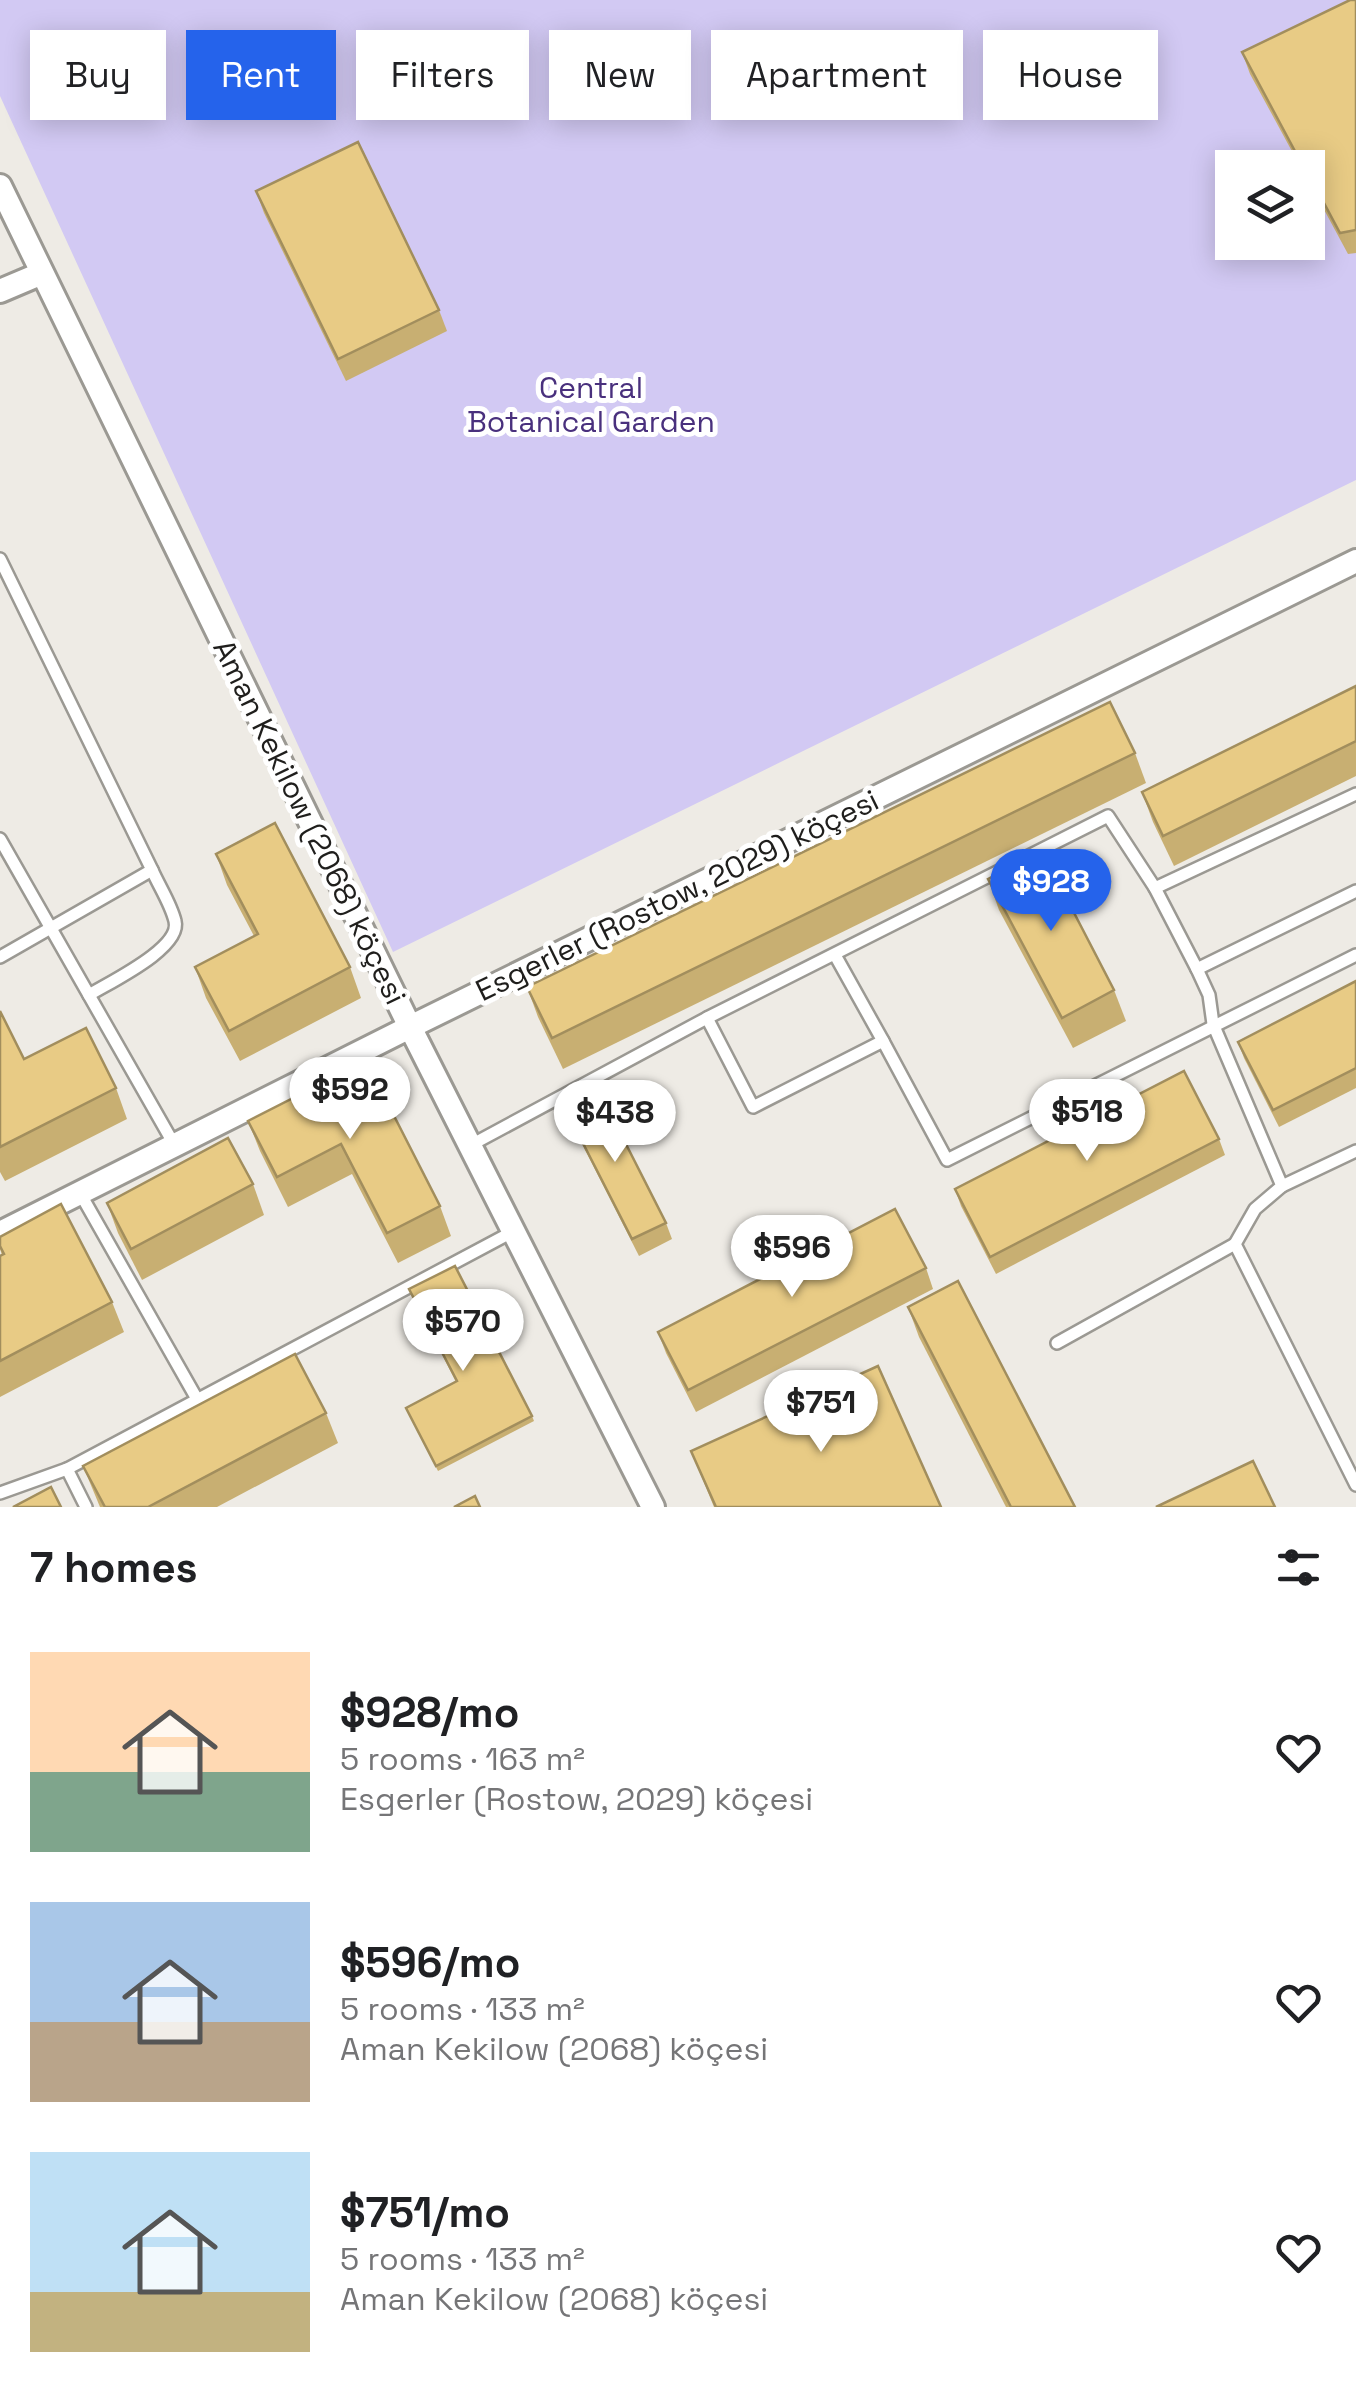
<!DOCTYPE html>
<html lang="en">
<head>
<meta charset="utf-8">
<style>
	:root { --surface:#fff; --page:#f2f2f2; --text:#202124; --muted:#757577; --accent:#2563eb }
	body { margin:0; font-family:"Space Grotesk",sans-serif; background:var(--page); color:var(--text); height:100vh; display:flex; flex-direction:column; font-size:38px; white-space:nowrap }
	* { box-sizing:border-box; margin:0 }
	p { font-size:32px; color:var(--muted) }
	.icon { flex:none; width:55px; height:55px; fill:none; stroke:currentColor; stroke-width:2; stroke-linecap:round; stroke-linejoin:round }
	.map { position:relative; height:1507px; overflow:hidden }
	.drawer { display:flex; flex-direction:column; background:var(--surface); flex:1 }
	.drawer>* { flex:none }
	.banner { position:absolute; left:30px; top:30px; width:1298px; height:90px; display:flex; gap:20px }
	.controls { position:absolute; left:1215px; top:150px; display:grid; gap:20px }
	.controls a { display:grid; place-items:center; width:110px; height:110px; border-radius:0px; background:var(--surface); box-shadow:0 5px 25px #0003; font-size:50px }
	.price { position:absolute; translate:-50% -85px; padding:0 22px; border-radius:35px; background:#fff; color:#222; font-size:32px; line-height:65px; filter:drop-shadow(0 2px 5px #0008) }
	.price::after { content:''; position:absolute; left:50%; top:60px; width:30px; height:22px; margin-left:-15px; background:inherit; clip-path:polygon(0 0,100% 0,50% 100%) }
	.price.selected { background:var(--accent); color:#fff }
	ul { padding:0; list-style:none }
	li { display:flex; align-items:center; gap:30px; height:250px; padding:0 30px }
	li span { display:grid; place-items:center; flex:none; width:280px; height:200px; border-radius:0px; color:#555 }
	li>.icon { margin-inline-start:auto }
	span .icon { width:120px; height:120px; fill:#fffc; stroke-width:1 }
	li b { font-size:42px }
	h2 { display:flex; justify-content:space-between; align-items:center; height:120px; padding:0 30px; font-size:42px }
	.pill { padding:0 35px; border-radius:0px; background:var(--surface); box-shadow:0 5px 25px #0003; font-size:35px; line-height:90px }
	.pill.selected { background:var(--accent); color:#fff }
	.map>svg:first-child { display:block }
</style>
</head>
<body>
<div class="map">
<svg width="1356" height="1507" viewBox="0 0 1356 1507">
	<rect width="100%" height="100%" fill="#eeebe5"/>
	<!-- green -->
	<path fill="#d2c9f3" fill-rule="evenodd" d="M0,0H1356V480L393,952L0,96ZM1232,168H1308V242H1232Z"/>
	<g fill="none" stroke-linecap="round" stroke-linejoin="round">
		<!-- lane casing -->
		<g stroke="#9b9993" stroke-width="16">
			<g id="lane">
				<polyline points="0,559 152,870 0,957"/>
				<polyline points="0,839 175,1146"/>
				<polyline points="1155,888 1356,794"/>
				<polyline points="835,955 883,1041"/>
				<polyline points="1197,969 1356,891"/>
				<path d="M89,995C110,982 182,948 175,921C171,904 159,886 152,870"/>
				<polyline points="707,1018 753,1107 883,1041 947,1160 1356,955"/>
				<polyline points="471,1145 707,1018 1108,816 1155,888 1197,969 1209,995 1213,1024 1282,1186 1255,1209 1235,1244 1356,1485"/>
				<polyline points="1282,1186 1356,1151"/>
				<polyline points="80,1193 197,1399"/>
				<polyline points="1057,1343 1235,1244"/>
				<polyline points="67,1469 86,1507"/>
				<polyline points="0,1493 67,1469 514,1231"/>
			</g>
		</g>
		<!-- street casing -->
		<g stroke="#9b9993" stroke-width="28">
			<g id="street">
				<polyline points="0,186 410,1027 653,1507"/>
				<polyline points="0,291 40,274"/>
				<polyline points="0,1233 410,1027 1356,561"/>
			</g>
		</g>
		<!-- lane -->
		<use href="#lane" stroke="#fff" stroke-width="11"/>
		<!-- street -->
		<use href="#street" stroke="#fff" stroke-width="22"/>
	</g>
	<!-- wall -->
	<g fill="#c8af72">
		<polygon points="1356,0 1356,253 1348,254 1308,180 1308,168 1301,168 1250,74 1242,52"/>
		<polygon points="256,191 439,310 447,331 346,381 264,213"/>
		<polygon points="1356,686 1356,776 1174,866 1153,822 1142,792"/>
		<polygon points="1135,753 1146,783 563,1069 538,1017 527,987"/>
		<polygon points="216,854 350,967 361,998 240,1061 206,998 195,967 254,936 227,885"/>
		<polygon points="988,879 1114,990 1126,1021 1073,1048 999,910"/>
		<polygon points="1356,981 1356,1088 1279,1127 1244,1058 1238,1042"/>
		<polygon points="0,1011 24,1059 116,1088 127,1119 5,1181 0,1172"/>
		<polygon points="366,1061 440,1206 451,1236 398,1263 352,1174 288,1207 260,1151 248,1121"/>
		<polygon points="565,1108 666,1223 672,1239 639,1256 572,1124"/>
		<polygon points="1219,1139 1225,1155 996,1274 961,1206 955,1189"/>
		<polygon points="253,1184 264,1215 142,1280 118,1233 107,1203"/>
		<polygon points="0,1237 112,1302 124,1332 0,1397 0,1256 2,1255 0,1249"/>
		<polygon points="926,1268 933,1289 696,1412 666,1353 658,1332"/>
		<polygon points="409,1289 532,1416 534,1421 438,1471 406,1408 456,1382"/>
		<polygon points="908,1307 1075,1507 1006,1507 919,1337"/>
		<polygon points="326,1413 338,1443 217,1507 100,1507 83,1466"/>
		<polygon points="691,1451 941,1507 714,1507"/>
	</g>
	<!-- building -->
	<g fill="#e8cb85" stroke="#a28e5d" stroke-width="2.5">
		<polygon points="1350,0 1356,0 1356,230 1340,233 1308,173 1308,168 1304,168 1242,52"/>
		<polygon points="358,142 439,310 338,359 256,191"/>
		<polygon points="1356,686 1356,741 1163,836 1142,792"/>
		<polygon points="1110,702 1135,753 552,1038 527,987"/>
		<polygon points="275,823 350,967 229,1031 195,967 258,934 216,854"/>
		<polygon points="1042,851 1114,990 1062,1018 988,879"/>
		<polygon points="1356,981 1356,1068 1273,1110 1238,1042"/>
		<polygon points="0,1011 24,1059 86,1028 116,1088 0,1147"/>
		<polygon points="366,1061 440,1206 387,1233 341,1144 277,1177 248,1121"/>
		<polygon points="1184,1071 1219,1139 990,1257 955,1189"/>
		<polygon points="599,1091 666,1223 632,1239 565,1108"/>
		<polygon points="228,1138 253,1184 131,1249 107,1203"/>
		<polygon points="61,1204 112,1302 0,1361 0,1256 4,1254 0,1246 0,1237"/>
		<polygon points="895,1209 926,1268 688,1390 658,1332"/>
		<polygon points="455,1266 532,1416 436,1466 406,1408 457,1381 409,1289"/>
		<polygon points="958,1281 1075,1507 1011,1507 908,1307"/>
		<polygon points="295,1354 326,1413 148,1507 105,1507 83,1466"/>
		<polygon points="878,1366 941,1507 716,1507 691,1451"/>
		<polygon points="1253,1461 1275,1507 1156,1507"/>
		<polygon points="51,1487 61,1507 13,1507"/>
		<polygon points="475,1496 480,1507 454,1507"/>
	</g>
	<g text-anchor="middle" dominant-baseline="central" stroke-width="10" stroke-linejoin="round" paint-order="stroke">
		<!-- park labels -->
		<g font-size="30" fill="#49307d" stroke="#fff">
			<text x="591" y="387">Central<tspan x="591" dy="34">Botanical Garden</tspan></text>
		</g>
		<!-- street labels -->
		<g font-size="30" fill="#1f1e1c" stroke="#fff">
			<text transform="translate(310 822) rotate(64)">Aman Kekilow (2068) köçesi</text>
			<text transform="translate(677 895) rotate(-26)">Esgerler (Rostow, 2029) köçesi</text>
		</g>
	</g>
</svg>
<div class="controls">
<a><svg class="icon" aria-label="layers" viewBox="0 0 24 24"><path d="M12 4l9 5-9 5-9-5zM3 14l9 5 9-5"/></svg></a>
</div>
<b class="price selected" style="left:1051px;top:934px">$928</b>
<b class="price" style="left:350px;top:1142px">$592</b>
<b class="price" style="left:1087px;top:1164px">$518</b>
<b class="price" style="left:615px;top:1165px">$438</b>
<b class="price" style="left:792px;top:1300px">$596</b>
<b class="price" style="left:463px;top:1374px">$570</b>
<b class="price" style="left:821px;top:1455px">$751</b>
<div class="banner">
<a class="pill">Buy</a>
<a class="pill selected">Rent</a>
<a class="pill">Filters</a>
<a class="pill">New</a>
<a class="pill">Apartment</a>
<a class="pill">House</a>
</div>
</div>
<section class="drawer">
<h2>7 homes<svg class="icon" aria-label="filters" viewBox="0 0 24 24"><path d="M4 7h16M4 17h16"/><circle cx="9" cy="7" r="2"/><circle cx="15" cy="17" r="2"/></svg></h2>
<ul>
<li><span style="background:linear-gradient(#ffd9b3 60%,#7fa58c 0)"><svg class="icon" aria-label="home" viewBox="0 0 24 24"><path d="M3 11l9-7 9 7M6 9v11h12V9"/></svg></span><div><b>$928/mo</b><p>5 rooms · 163 m²</p><p>Esgerler (Rostow, 2029) köçesi</p></div><svg class="icon" aria-label="heart" viewBox="0 0 24 24"><path d="M12 20l-8-8c-3-5 5-10 8-4 3-6 11-1 8 4z"/></svg></li>
<li><span style="background:linear-gradient(#a9c7e8 60%,#b9a48a 0)"><svg class="icon" aria-label="home" viewBox="0 0 24 24"><path d="M3 11l9-7 9 7M6 9v11h12V9"/></svg></span><div><b>$596/mo</b><p>5 rooms · 133 m²</p><p>Aman Kekilow (2068) köçesi</p></div><svg class="icon" aria-label="heart" viewBox="0 0 24 24"><path d="M12 20l-8-8c-3-5 5-10 8-4 3-6 11-1 8 4z"/></svg></li>
<li><span style="background:linear-gradient(#bfe0f5 70%,#c2b280 0)"><svg class="icon" aria-label="home" viewBox="0 0 24 24"><path d="M3 11l9-7 9 7M6 9v11h12V9"/></svg></span><div><b>$751/mo</b><p>5 rooms · 133 m²</p><p>Aman Kekilow (2068) köçesi</p></div><svg class="icon" aria-label="heart" viewBox="0 0 24 24"><path d="M12 20l-8-8c-3-5 5-10 8-4 3-6 11-1 8 4z"/></svg></li>
</ul>
</section>
</body>
</html>
